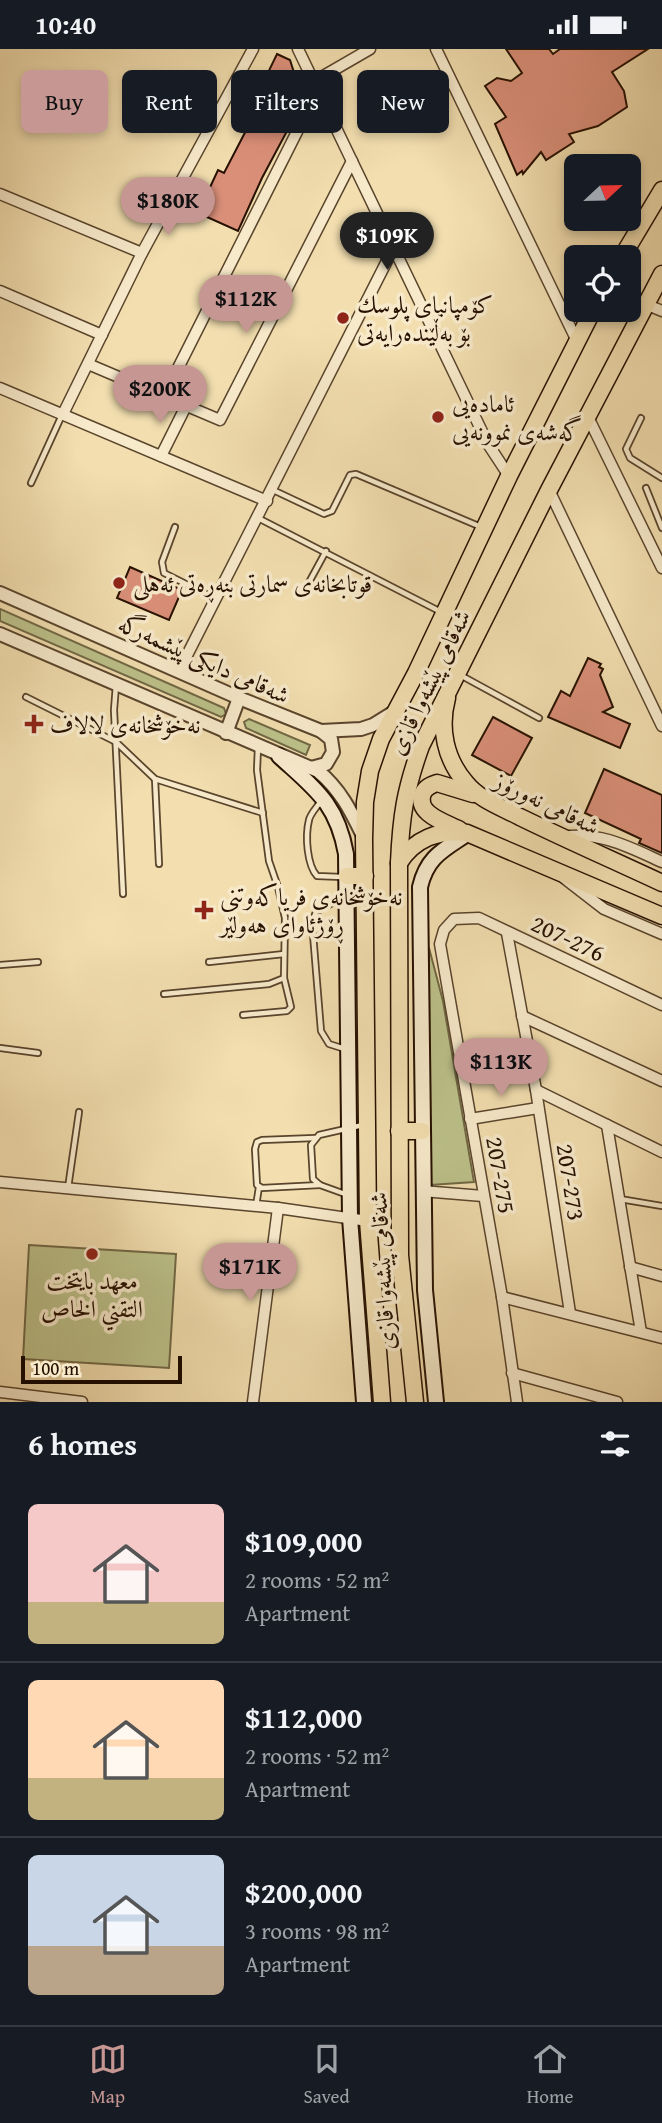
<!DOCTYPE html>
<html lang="en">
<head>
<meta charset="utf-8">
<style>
	:root { --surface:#171b24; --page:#242831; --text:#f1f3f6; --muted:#9ea1a6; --line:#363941; --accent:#c59692 }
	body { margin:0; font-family:"Gentium Book Plus",Amiri,serif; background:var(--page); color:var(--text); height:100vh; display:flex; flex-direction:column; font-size:26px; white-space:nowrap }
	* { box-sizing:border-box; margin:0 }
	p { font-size:23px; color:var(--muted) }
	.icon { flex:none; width:38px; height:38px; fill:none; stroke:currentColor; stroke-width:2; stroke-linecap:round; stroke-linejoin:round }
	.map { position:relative; height:1353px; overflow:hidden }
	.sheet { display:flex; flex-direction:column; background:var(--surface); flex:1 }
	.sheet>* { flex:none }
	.guide { position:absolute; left:21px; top:21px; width:621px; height:63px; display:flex; gap:14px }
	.needle { width:46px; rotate:68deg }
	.fabs { position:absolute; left:564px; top:105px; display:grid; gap:14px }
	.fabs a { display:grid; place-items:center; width:77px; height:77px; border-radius:10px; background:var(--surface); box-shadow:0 4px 10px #0003; font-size:35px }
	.scale { position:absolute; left:21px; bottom:18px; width:161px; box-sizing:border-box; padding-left:7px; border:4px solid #261000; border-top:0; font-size:19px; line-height:24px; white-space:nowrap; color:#261000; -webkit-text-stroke:5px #f7eacb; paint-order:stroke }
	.price { position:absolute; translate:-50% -60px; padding:0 16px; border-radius:24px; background:var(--accent); color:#111; font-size:23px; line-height:46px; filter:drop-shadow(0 2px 4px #0008) }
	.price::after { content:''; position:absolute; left:50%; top:42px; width:21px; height:16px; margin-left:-10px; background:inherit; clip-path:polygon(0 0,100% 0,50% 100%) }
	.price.current { background:#222; color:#fff }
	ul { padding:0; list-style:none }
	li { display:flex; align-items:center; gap:21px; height:175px; padding:0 28px }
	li+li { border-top:2px solid var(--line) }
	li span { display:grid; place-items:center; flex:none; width:196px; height:140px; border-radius:10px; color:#555 }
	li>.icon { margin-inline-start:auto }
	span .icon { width:84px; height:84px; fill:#fffc; stroke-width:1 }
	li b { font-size:30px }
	h2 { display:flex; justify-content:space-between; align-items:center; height:84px; padding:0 28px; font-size:30px }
	.chip { padding:0 24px; border-radius:10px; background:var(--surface); box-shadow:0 4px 10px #0003; font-size:24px; line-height:63px }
	.chip.current { background:var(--accent); color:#111 }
	.status { display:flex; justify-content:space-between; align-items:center; height:49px; padding:0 35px; background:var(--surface); direction:ltr }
	.status svg { height:19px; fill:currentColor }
	.dock { display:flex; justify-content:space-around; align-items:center; height:98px; border-top:2px solid var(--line); background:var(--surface); font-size:19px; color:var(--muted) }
	.dock a { display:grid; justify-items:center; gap:4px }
	.dock .current { color:var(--accent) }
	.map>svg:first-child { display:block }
</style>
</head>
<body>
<div class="status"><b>10:40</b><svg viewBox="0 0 49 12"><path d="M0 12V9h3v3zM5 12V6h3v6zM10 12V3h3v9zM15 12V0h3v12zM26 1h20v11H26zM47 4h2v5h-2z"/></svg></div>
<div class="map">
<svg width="662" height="1353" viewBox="0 0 662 1353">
	<rect width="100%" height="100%" fill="#f2deaf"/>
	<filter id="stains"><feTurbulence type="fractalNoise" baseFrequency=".00286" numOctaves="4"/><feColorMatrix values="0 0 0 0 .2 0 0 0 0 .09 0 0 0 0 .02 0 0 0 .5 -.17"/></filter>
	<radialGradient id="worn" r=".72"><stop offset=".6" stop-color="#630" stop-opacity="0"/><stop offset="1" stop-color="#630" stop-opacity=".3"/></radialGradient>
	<!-- green -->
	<g fill="#bcc18a" stroke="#716845" stroke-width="2">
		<polygon points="0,560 224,659 226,665 221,668 0,572"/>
		<polygon points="249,670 310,696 306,706 246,679 244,673"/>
		<polygon points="429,899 443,952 474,1133 430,1136"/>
		<polygon points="29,1196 176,1205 169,1319 23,1310"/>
	</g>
	<!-- building -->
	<g fill="#da8f79" stroke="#261000" stroke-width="2">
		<polygon points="506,0 549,0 553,5 560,0 648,0 612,23 624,42 627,58 598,77 569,85 574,93 546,111 541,103 523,125 522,122 517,126 495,75 506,68 485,37 497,29 511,32 522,24"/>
		<polygon points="277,5 290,11 303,52 262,129 238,182 198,164 218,121 224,124 252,70 247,67"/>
		<polygon points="130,518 182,541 169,571 117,549"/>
		<polygon points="588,609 601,615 599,618 603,620 600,626 613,658 603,663 630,675 620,699 548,668 561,642 570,647"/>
		<polygon points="493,668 532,689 511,727 472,706"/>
		<polygon points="604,720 662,746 662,804 639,794 641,790 585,764"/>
	</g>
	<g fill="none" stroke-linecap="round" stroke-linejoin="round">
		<!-- service casing -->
		<g stroke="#59442c" stroke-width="8">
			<g id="service">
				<polyline points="641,369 626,400 630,409 662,429"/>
				<polyline points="31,434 62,366"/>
				<polyline points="646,439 662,479"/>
				<polyline points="273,441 324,465 332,462 350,426 356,425 481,478"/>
				<polyline points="258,469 441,563"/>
				<polyline points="175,478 162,513 164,524 216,550"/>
				<polyline points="307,537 326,502"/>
				<polyline points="462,627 539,669"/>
				<polyline points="116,636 114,661 123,845"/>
				<polyline points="26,648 116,693 155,730 159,815"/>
				<polyline points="155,730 263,764"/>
				<path d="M321,752C317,758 310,765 309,771C305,787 307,816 317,827L342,828"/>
				<polyline points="343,848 316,863 312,873 321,982 329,995 345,1000"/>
				<polyline points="209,913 284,905"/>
				<polyline points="0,916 38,913"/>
				<polyline points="164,945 269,935 284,929 285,869 278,838 269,812 257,721 258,698"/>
				<polyline points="243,966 287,962 291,958 284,929"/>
				<polyline points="0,999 38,1004"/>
				<polyline points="315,1089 262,1091 257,1093 255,1100 257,1136 262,1139 320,1136"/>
				<polyline points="68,1139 79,1063"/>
				<polyline points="345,1145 320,1136 313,1130 311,1096 319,1086 363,1076"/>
				<polyline points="620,1150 662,1157"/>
				<polyline points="256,1157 259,1138"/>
			</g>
		</g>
		<!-- minor casing -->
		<g stroke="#59442c" stroke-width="13">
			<g id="minor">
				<polyline points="298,0 488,395 509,427"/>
				<polyline points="436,0 576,290"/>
				<polyline points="313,33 370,0"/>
				<polyline points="0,145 142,204"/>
				<polyline points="0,242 102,286"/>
				<polyline points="645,255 662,262"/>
				<polyline points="88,315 220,371 352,112"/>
				<polyline points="0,339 267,452"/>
				<polyline points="164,347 318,41"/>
				<polyline points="63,365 142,204 253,0"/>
				<polyline points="588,368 662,519"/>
				<polyline points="161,407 186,357"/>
				<polyline points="549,441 662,677"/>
				<polyline points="179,622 393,200"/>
				<path d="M563,788C600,782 629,798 662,813"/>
				<polyline points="564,829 604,860 662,885"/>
				<polyline points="507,884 536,1041 570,1264"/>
				<polyline points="522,967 662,1032"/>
				<polyline points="536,1041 662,1103"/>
				<polyline points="470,1070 538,1059"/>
				<polyline points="607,1076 641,1283"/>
				<polyline points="0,1133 278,1159 368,1172"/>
				<polyline points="422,1142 483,1147"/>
				<polyline points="630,1218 662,1227"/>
				<polyline points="502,1248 662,1289"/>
				<polyline points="512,1324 617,1353"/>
				<polyline points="0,1343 82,1353"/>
				<polyline points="253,1353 278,1159"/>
				<polyline points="517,1353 502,1248 440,895 444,881 454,870 479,869 662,956"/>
			</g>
		</g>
		<!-- tertiary casing -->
		<g stroke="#59442c" stroke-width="16">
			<g id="tertiary">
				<polyline points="0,544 239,649 321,682 361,680 373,676 394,663"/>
				<path d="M0,585L318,722C340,740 351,762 363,787"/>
				<polyline points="226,684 239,649"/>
				<polyline points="311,719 326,715 333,703 331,690 321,682"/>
			</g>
		</g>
		<!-- secondary casing -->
		<g stroke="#261000" stroke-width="18">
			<g id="secondary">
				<path d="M279,707C315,740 337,754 346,805L350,1169L364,1353"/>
				<path d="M436,1353L425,1241L420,838C427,808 443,801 467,785"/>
			</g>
		</g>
		<!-- primary casing -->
		<g stroke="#261000" stroke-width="19">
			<g id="primary">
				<path d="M447,649C439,679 445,710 466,734C480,751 501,758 520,768C567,791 615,812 662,834"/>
				<path d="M460,781C447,774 414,765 423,744C426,738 431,736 437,734L473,745"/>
				<path d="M399,814C414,790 439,780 467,784L662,867"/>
			</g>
		</g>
		<!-- trunk casing -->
		<g stroke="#261000" stroke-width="19">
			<g id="trunk">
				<polyline points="622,208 662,141"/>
				<polyline points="347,827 365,827"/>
				<polyline points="399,1082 422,1082"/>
				<polyline points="382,1353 368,1172 364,790 365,753 370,722 381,690 416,624 509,427 593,261"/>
				<path d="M415,1353L400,1206L399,814C401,768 405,741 421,697L549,441L662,225"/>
			</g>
		</g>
		<!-- service -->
		<use href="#service" stroke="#f7eacb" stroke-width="4.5"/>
		<!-- minor -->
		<use href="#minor" stroke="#f7eacb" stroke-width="10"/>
		<!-- tertiary -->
		<use href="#tertiary" stroke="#f7eacb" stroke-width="12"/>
		<!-- secondary -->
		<use href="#secondary" stroke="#f7eacb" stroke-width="14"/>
		<!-- primary -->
		<use href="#primary" stroke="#f2deaf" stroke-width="16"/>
		<!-- trunk -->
		<use href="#trunk" stroke="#f2deaf" stroke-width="16"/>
	</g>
	<!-- markers -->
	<g fill="#8f2418" stroke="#f7eacb" stroke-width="2.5">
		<circle cx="343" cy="269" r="7"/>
		<circle cx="438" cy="368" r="7"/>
		<circle cx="119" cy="534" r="7"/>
		<path d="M30.5 664.5h7v7h7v7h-7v7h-7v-7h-7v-7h7z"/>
		<path d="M200.5 850.5h7v7h7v7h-7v7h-7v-7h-7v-7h7z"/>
		<circle cx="92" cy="1205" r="7"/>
	</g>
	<g text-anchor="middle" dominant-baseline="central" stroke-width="7" stroke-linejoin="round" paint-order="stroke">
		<!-- poi labels -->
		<g font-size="24" fill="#261000" stroke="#f7eacb" text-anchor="start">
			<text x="357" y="255">کۆمپانیای پلوسك<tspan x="357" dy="28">بۆ بەڵێندەرایەتی</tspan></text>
			<text x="452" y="354">ئامادەیی<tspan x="452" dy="28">گەشەی نموونەیی</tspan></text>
			<text x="133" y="534">قوتابخانەی سمارتی بنەڕەتی ئەهلی</text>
			<text x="50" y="675">نەخۆشخانەی لالاف</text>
			<text x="220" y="847">نەخۆشخانەی فریاکەوتنی<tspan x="220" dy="28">ڕۆژئاوای هەولێر</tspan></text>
			<text x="92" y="1231" text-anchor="middle">معهد بايتخت<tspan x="92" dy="28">التقني الخاص</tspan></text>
		</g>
		<!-- street labels -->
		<g font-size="24" fill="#261000" stroke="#f7eacb">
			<text transform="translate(204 610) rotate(24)">شەقامی دایکی پێشمەرگە</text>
			<text transform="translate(429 633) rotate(-64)">شەقامی پێشەوا قازی</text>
			<text transform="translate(547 754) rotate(26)">شەقامی نەورۆز</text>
			<text transform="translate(568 889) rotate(25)">207-276</text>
			<text transform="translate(501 1126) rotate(80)">207-275</text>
			<text transform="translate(571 1133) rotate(81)">207-273</text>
			<text transform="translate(382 1222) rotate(-93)">شەقامی پێشەوا قازی</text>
		</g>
	</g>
	<rect width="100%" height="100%" filter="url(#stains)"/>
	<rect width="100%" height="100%" fill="url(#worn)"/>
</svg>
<div class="fabs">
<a><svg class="needle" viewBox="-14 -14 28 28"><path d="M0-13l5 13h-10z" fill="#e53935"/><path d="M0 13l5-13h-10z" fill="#9ea1a6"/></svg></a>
<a><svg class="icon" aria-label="locate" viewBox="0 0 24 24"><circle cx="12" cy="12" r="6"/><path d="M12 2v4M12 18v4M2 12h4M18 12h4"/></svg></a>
</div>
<div class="scale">100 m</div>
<b class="price" style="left:168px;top:188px">$180K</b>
<b class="price current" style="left:387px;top:223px">$109K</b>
<b class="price" style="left:246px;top:286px">$112K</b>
<b class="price" style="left:160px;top:376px">$200K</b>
<b class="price" style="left:501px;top:1049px">$113K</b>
<b class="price" style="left:250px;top:1254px">$171K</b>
<div class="guide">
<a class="chip current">Buy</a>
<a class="chip">Rent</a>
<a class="chip">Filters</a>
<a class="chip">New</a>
</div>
</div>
<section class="sheet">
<h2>6 homes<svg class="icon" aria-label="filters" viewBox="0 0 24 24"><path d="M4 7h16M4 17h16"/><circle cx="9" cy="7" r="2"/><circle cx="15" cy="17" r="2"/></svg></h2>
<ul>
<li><span style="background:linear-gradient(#f6c9c9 70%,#c2b280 0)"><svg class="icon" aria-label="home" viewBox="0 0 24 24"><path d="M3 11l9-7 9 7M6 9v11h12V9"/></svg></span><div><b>$109,000</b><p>2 rooms · 52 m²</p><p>Apartment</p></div></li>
<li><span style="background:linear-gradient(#ffd9b3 70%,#c2b280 0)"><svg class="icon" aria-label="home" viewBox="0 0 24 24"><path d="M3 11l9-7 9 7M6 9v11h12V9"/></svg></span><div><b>$112,000</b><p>2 rooms · 52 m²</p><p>Apartment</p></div></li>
<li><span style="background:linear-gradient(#c9d6e8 65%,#b9a48a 0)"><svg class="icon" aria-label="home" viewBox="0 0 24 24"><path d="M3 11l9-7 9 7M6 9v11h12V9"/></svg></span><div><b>$200,000</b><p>3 rooms · 98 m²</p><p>Apartment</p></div></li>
</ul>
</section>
<nav class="dock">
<a class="current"><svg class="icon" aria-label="map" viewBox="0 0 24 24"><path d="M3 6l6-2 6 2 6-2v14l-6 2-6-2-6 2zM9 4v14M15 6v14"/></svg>Map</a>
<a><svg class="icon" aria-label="saved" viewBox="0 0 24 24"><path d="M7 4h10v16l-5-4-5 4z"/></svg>Saved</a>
<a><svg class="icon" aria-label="home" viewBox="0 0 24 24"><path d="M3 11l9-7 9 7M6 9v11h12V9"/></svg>Home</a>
</nav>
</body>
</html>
